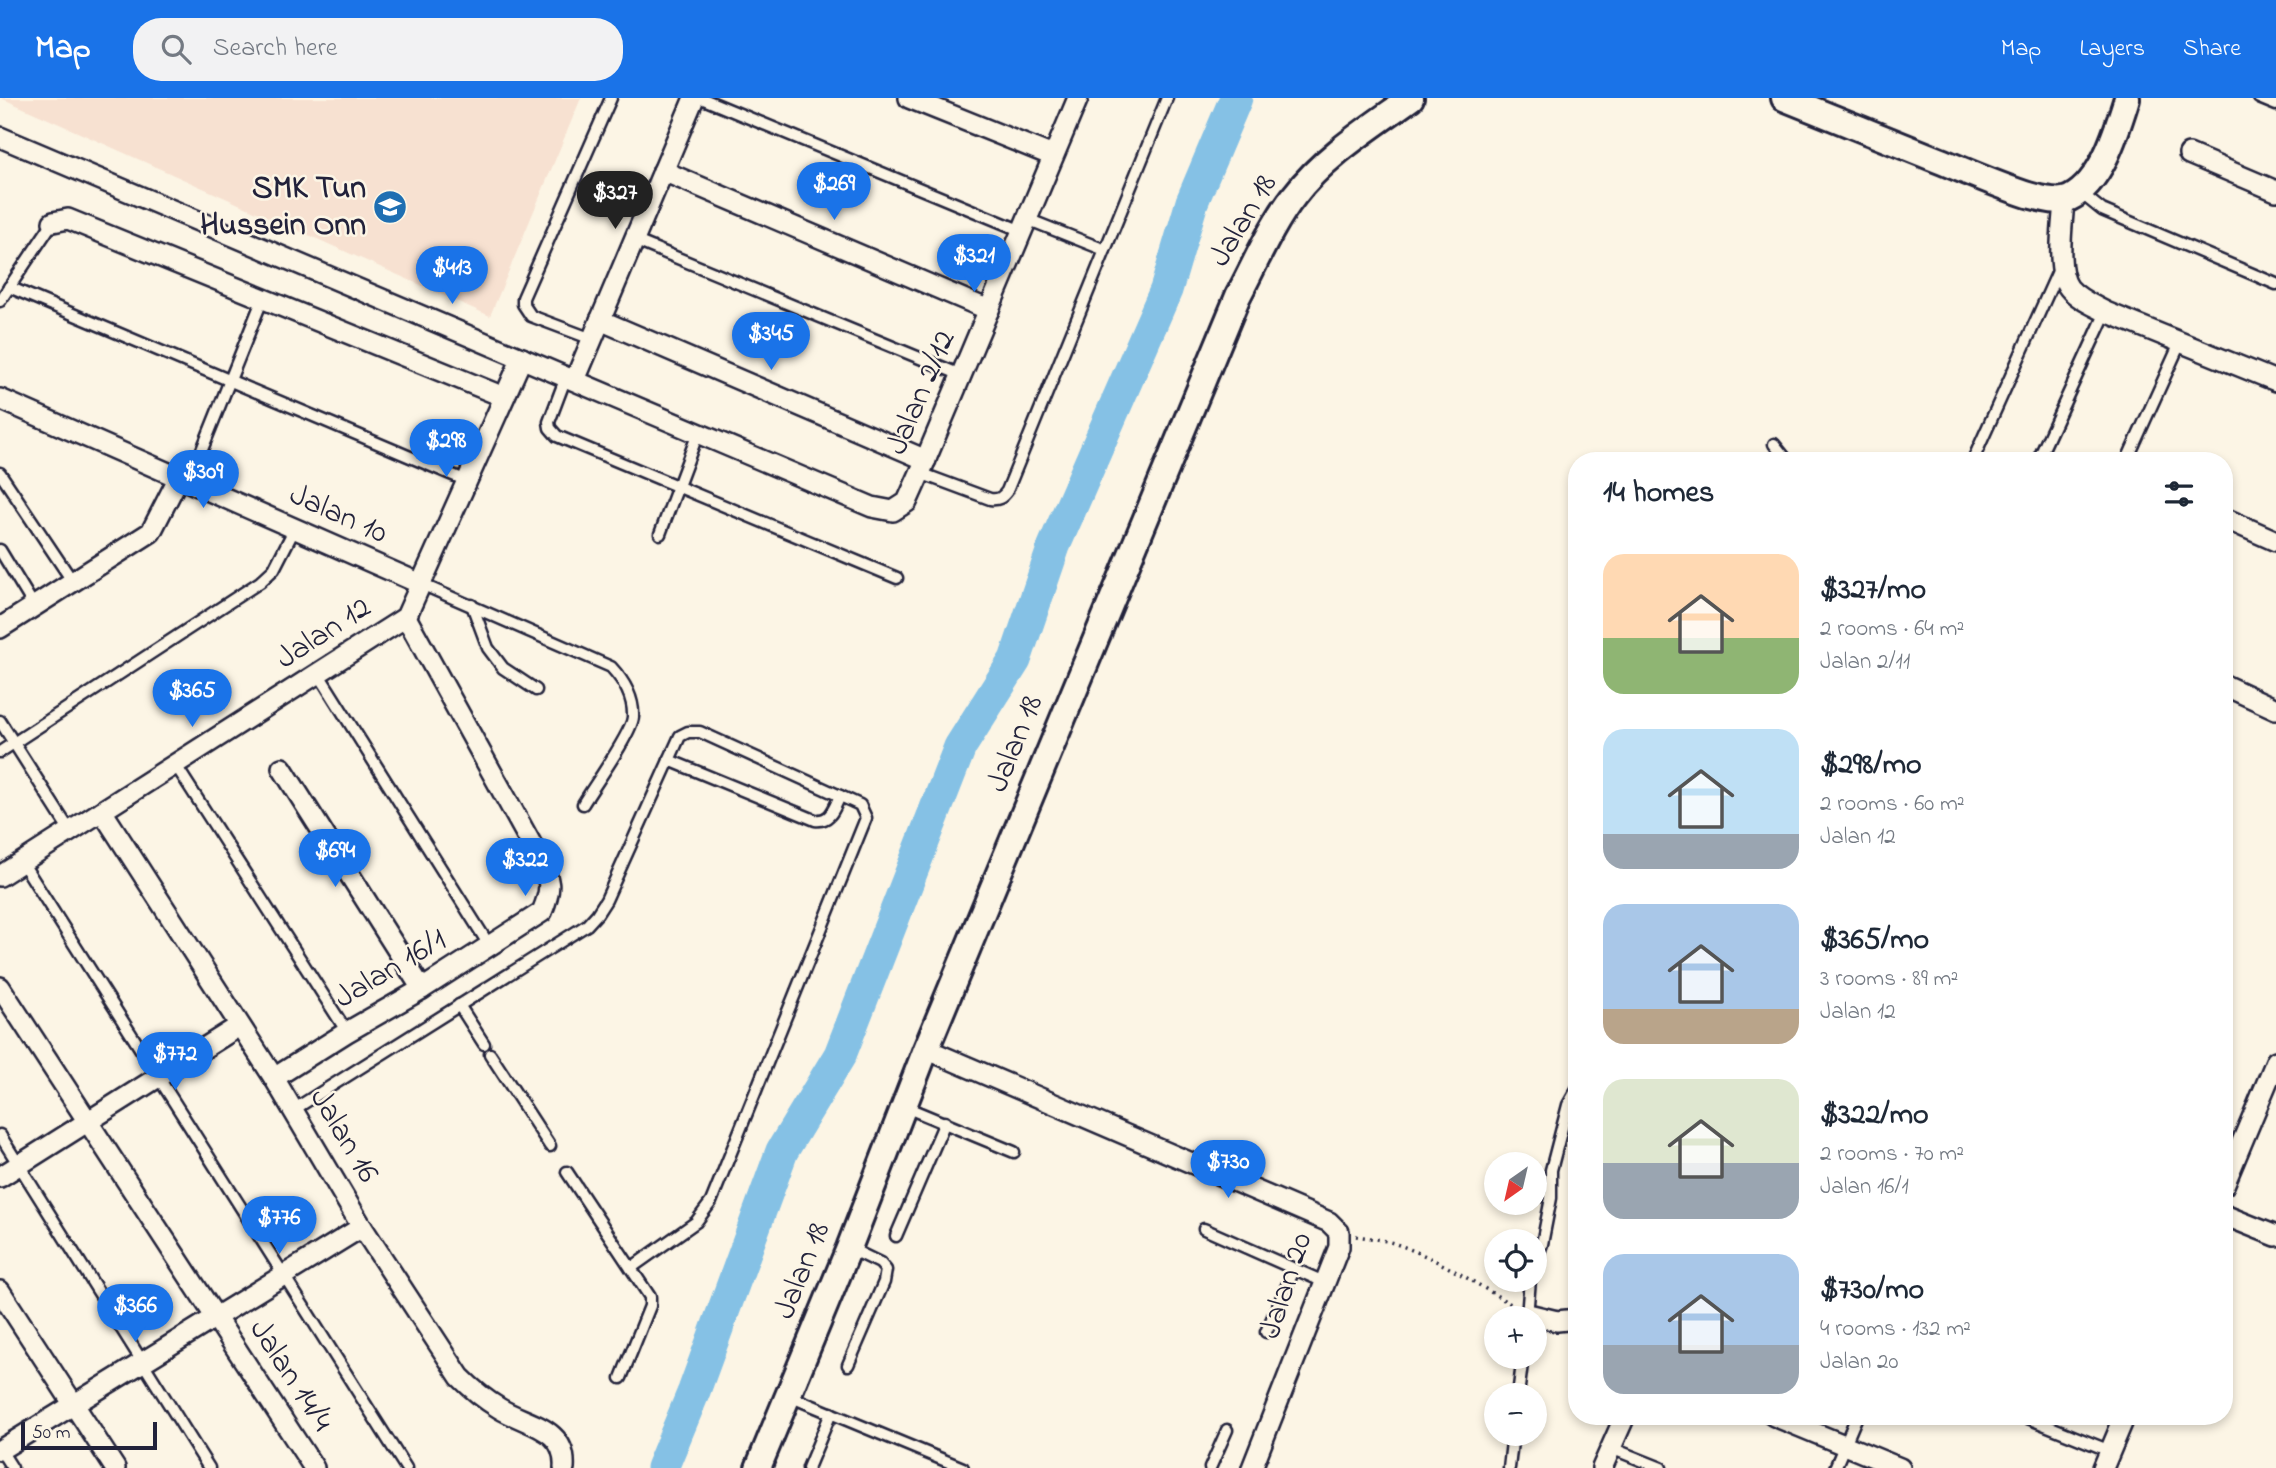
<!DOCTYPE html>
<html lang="en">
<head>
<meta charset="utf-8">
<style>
	:root { --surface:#fff; --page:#f2f2f3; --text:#1f2937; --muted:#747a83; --accent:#1a73e8 }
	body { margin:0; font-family:"Indie Flower",sans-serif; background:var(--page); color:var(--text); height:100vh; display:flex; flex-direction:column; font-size:26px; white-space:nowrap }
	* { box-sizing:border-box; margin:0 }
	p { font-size:23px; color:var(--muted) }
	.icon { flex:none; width:38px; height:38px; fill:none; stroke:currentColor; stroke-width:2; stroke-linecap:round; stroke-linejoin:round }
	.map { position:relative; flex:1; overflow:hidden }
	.sheet { position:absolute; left:1568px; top:354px; width:665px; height:973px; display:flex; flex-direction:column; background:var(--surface); border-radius:28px; box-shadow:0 4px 10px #0003 }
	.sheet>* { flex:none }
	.needle { width:46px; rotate:214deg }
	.tools { position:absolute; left:1484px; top:1054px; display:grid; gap:14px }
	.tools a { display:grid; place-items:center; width:63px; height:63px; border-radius:50%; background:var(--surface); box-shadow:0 4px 10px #0003; font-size:35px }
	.scale { position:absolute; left:21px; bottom:18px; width:136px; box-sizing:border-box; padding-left:7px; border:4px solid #22223b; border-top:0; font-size:19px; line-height:24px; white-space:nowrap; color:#22223b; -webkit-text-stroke:5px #fcf5e5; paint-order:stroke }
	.price { position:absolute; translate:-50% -60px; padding:0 16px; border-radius:24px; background:var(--accent); color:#fff; font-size:23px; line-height:46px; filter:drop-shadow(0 2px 4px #0008) }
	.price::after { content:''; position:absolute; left:50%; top:42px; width:21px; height:16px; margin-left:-10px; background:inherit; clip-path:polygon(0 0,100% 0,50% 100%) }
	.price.current { background:#222; color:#fff }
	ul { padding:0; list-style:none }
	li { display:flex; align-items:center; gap:21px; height:175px; padding:0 35px }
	li span { display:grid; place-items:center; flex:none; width:196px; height:140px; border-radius:21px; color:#555 }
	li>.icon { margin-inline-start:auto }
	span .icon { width:84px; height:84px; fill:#fffc; stroke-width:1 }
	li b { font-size:30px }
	h2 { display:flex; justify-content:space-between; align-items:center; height:84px; padding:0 35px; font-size:30px }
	header { display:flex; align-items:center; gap:42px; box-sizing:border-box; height:98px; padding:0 35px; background:var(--accent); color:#fff }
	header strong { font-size:33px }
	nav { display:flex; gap:38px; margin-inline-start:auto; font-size:24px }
	.search { width:490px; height:63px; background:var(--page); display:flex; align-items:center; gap:18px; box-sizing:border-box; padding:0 24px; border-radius:28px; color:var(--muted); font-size:26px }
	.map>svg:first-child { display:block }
</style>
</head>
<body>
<header>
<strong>Map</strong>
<div class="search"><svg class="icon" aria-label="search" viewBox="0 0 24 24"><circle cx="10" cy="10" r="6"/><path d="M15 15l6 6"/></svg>Search here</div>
<nav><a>Map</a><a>Layers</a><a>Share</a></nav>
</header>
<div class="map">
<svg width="2276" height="1370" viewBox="0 0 2276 1370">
	<rect width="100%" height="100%" fill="#fcf5e5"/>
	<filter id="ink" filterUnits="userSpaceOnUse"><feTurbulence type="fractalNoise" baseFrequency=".0143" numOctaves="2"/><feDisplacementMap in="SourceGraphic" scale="14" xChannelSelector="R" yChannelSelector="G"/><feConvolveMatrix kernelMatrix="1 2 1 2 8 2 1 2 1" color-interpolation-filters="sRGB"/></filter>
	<g filter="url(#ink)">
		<!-- built -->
		<polygon fill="#f7e1d1" points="1,0 581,0 490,218"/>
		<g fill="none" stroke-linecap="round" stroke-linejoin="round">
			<!-- river -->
			<polyline stroke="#85c1e5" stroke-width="33" points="662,1370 694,1293 782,1053 840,957 960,649 1015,562 1054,448 1166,192 1192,104 1236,0"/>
			<!-- service casing -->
			<g stroke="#22223b" stroke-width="15">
				<g id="service">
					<polyline points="701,0 1022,133"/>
					<polyline points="2259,0 2276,7"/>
					<polyline points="2081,95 2102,112 2276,186"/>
					<polyline points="1027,121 1105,152"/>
					<polyline points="634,142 961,277"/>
					<polyline points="9,189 467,383"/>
					<polyline points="0,203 53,124"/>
					<polyline points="592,241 531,218 523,206 523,200 611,0"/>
					<polyline points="566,279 549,324 550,330 557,338 897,480"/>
					<polyline points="1774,346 1787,362"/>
					<polyline points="1973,362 2059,171"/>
					<polyline points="2038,362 2106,214"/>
					<polyline points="2127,362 2181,243"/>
					<polyline points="0,375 73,484"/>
					<path d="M920,375L990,401C998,402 1002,400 1007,393L1167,0"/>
					<polyline points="189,384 263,200"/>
					<polyline points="660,436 698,335"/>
					<polyline points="0,452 34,508"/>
					<path d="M421,486L611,569C624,583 634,599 633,619C632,635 593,689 583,706"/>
					<polyline points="472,507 488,550 503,570 536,592"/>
					<polyline points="318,575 489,847"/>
					<polyline points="0,623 70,733"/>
					<polyline points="0,654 260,484 274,471 295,430"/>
					<path d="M669,662L815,722C831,724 834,710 840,698"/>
					<polyline points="175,666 347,934"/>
					<polyline points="22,764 406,1370"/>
					<polyline points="459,907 484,946"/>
					<polyline points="490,956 550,1048"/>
					<polyline points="903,1008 1014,1054"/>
					<polyline points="293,1012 587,827 597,816 606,802 680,638 688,634 700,634 860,707 866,720 711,1104 696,1124 631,1170"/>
					<polyline points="0,1037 209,1370"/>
					<polyline points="567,1074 650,1199 650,1208 621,1280"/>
					<polyline points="1204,1131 1324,1184"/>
					<polyline points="896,1138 945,1024"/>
					<polyline points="1535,1166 1542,1146 1551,1100 1551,1072 1568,1007 1577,991"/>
					<polyline points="1527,1219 1530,1181"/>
					<polyline points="1266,1234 1294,1172"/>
					<polyline points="848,1267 884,1184 886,1172 880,1165 849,1150"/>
					<polyline points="1518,1297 1523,1258"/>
					<polyline points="789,1298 963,1370"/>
					<polyline points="2023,1318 2110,1353"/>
					<polyline points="1611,1350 1661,1370"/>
					<polyline points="0,1351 12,1370"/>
					<polyline points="808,1370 831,1315"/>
					<polyline points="1210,1370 1227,1332"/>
					<polyline points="1509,1370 1513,1335"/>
					<polyline points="1835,1370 1857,1318"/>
				</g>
			</g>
			<!-- minor casing -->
			<g stroke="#22223b" stroke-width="24">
				<g id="minor">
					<polyline points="909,0 1053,58"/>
					<polyline points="0,39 872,409 893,413 907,404 920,375 1078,0"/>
					<polyline points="2189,56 2276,93"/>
					<polyline points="663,73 989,212"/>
					<path d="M2064,102C2063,124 2055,172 2069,190C2078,201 2093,207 2106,214L2276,283"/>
					<polyline points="53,124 68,121 504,299"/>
					<polyline points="600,222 926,362"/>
					<polyline points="575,282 694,0"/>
					<polyline points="0,301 421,486"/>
					<polyline points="2224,420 2276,443"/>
					<polyline points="0,530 151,434 179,379"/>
					<polyline points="2224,587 2276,611"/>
					<polyline points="282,670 422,891"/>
					<path d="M102,713L274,980L362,1129L460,1279C472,1291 484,1301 499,1310C526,1327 567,1329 564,1370"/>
					<polyline points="0,778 406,519 522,260"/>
					<polyline points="0,889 314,1370"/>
					<polyline points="926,951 1329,1124 1339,1134 1339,1149 1252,1370"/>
					<path d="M274,980L347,934L422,891L542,814C553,788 550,783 538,758L406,519"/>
					<polyline points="0,1079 239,928"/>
					<polyline points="2224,1087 2276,963"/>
					<polyline points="2224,1117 2276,1138"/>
					<polyline points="0,1193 115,1370"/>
					<polyline points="1528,1216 1557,1223 1577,1221"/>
					<polyline points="1774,1318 1900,1370"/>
					<polyline points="0,1352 362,1129"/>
					<polyline points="1602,1370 1625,1318"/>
					<polyline points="2103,1370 2125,1318"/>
				</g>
			</g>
			<!-- tertiary casing -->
			<g stroke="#22223b" stroke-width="30">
				<g id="tertiary">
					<path d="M1784,0C1835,21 1887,41 1938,62C1968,74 1997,87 2028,97C2040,100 2058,106 2070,100C2102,84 2117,32 2127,0"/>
					<path d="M758,1370L849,1150L926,951L1238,198C1255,166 1272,126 1294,98C1324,58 1371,29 1411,0"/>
				</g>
			</g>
			<!-- path -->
			<path stroke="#22223b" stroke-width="3.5" stroke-dasharray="2 5" stroke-linecap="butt" d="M1356,1138C1368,1140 1381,1141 1393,1145C1436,1159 1475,1185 1514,1208"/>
			<!-- service -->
			<use href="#service" stroke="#fcf5e5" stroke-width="10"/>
			<!-- minor -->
			<use href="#minor" stroke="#fcf5e5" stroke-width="19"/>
			<!-- tertiary -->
			<use href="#tertiary" stroke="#fcf5e5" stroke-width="24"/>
		</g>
	</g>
	<!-- icons -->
	<defs>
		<g id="school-disc" transform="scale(1.75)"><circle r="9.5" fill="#1f6fb2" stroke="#fcf5e5"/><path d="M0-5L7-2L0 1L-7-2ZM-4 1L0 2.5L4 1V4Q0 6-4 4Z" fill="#fff"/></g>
	</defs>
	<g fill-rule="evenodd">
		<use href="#school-disc" x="390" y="109"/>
	</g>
	<g text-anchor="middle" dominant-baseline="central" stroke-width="5" stroke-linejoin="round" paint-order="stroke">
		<!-- poi labels -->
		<g font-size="32" font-weight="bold" fill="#22223b" stroke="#fcf5e5" text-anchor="end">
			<text x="366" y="91">SMK Tun<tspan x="366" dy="37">Hussein Onn</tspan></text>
		</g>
		<!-- street labels -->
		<g font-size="32" fill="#22223b" stroke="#fcf5e5">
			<text transform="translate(1244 123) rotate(-59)">Jalan 18</text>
			<text transform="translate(922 295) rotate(-67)">Jalan 2/12</text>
			<text transform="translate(338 417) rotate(24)">Jalan 10</text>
			<text transform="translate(324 536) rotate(-33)">Jalan 12</text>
			<text transform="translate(1016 646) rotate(-68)">Jalan 18</text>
			<text transform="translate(391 872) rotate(-31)">Jalan 16/1</text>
			<text transform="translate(343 1038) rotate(59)">Jalan 16</text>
			<text transform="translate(803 1173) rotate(-68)">Jalan 18</text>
			<text transform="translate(1287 1188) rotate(-72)">Jalan 20</text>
			<text transform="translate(290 1278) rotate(57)">Jalan 14/4</text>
		</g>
	</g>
</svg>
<div class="tools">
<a><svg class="needle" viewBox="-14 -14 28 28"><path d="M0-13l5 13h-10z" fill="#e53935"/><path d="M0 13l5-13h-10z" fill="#747a83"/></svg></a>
<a><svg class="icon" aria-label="locate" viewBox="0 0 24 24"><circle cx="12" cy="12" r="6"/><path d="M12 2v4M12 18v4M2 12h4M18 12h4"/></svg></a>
<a>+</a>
<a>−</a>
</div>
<div class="scale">50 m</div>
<b class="price" style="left:834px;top:124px">$269</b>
<b class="price current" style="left:615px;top:133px">$327</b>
<b class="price" style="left:974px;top:196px">$321</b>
<b class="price" style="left:452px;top:208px">$413</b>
<b class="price" style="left:771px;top:274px">$345</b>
<b class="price" style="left:446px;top:381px">$298</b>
<b class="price" style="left:203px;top:412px">$309</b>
<b class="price" style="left:192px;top:631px">$365</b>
<b class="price" style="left:335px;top:791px">$694</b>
<b class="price" style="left:525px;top:800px">$322</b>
<b class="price" style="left:175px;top:994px">$772</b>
<b class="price" style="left:1228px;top:1102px">$730</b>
<b class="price" style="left:279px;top:1158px">$776</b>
<b class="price" style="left:135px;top:1246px">$366</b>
<section class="sheet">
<h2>14 homes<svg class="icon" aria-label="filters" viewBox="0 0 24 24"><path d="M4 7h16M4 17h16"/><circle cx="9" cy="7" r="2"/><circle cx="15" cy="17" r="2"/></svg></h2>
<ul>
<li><span style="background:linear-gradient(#ffd9b3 60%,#8fb573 0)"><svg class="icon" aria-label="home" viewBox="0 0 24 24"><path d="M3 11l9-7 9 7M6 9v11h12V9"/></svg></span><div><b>$327/mo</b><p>2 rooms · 64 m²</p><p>Jalan 2/11</p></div></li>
<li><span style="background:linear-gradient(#bfe0f5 75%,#9aa5b1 0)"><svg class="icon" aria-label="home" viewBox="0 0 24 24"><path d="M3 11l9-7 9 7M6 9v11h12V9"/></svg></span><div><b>$298/mo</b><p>2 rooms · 60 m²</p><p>Jalan 12</p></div></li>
<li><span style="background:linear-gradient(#a9c7e8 75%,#b9a48a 0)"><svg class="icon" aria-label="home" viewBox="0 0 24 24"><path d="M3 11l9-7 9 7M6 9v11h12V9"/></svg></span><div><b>$365/mo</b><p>3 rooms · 89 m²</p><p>Jalan 12</p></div></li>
<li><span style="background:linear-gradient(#dfe7d0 60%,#9aa5b1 0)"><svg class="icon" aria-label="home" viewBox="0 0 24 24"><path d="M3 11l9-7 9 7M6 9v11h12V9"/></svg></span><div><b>$322/mo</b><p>2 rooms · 70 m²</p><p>Jalan 16/1</p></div></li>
<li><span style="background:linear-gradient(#a9c7e8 65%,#9aa5b1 0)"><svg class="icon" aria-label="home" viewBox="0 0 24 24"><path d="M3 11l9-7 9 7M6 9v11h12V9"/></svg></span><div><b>$730/mo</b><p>4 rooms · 132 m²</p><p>Jalan 20</p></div></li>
</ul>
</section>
</div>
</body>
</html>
